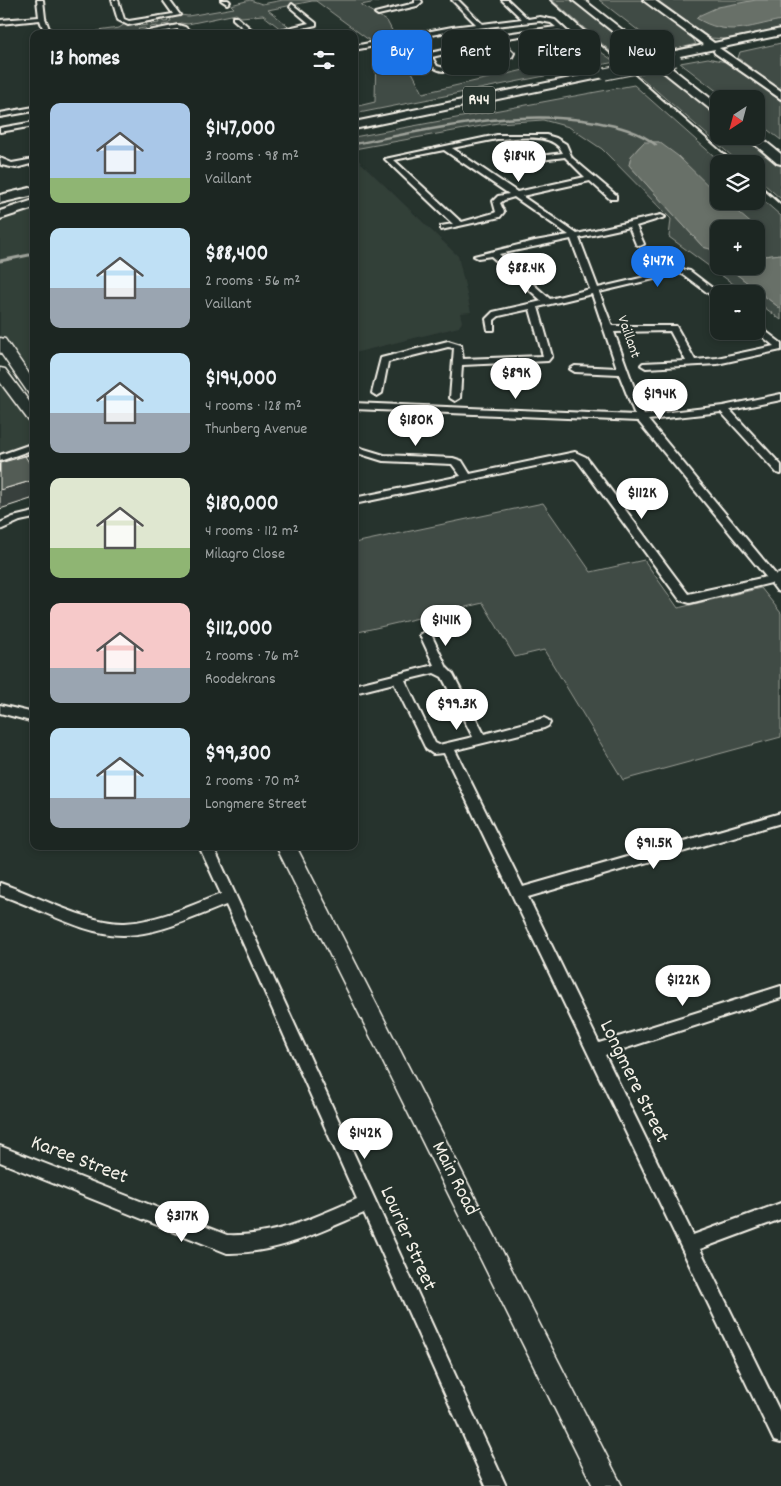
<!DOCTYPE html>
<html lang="en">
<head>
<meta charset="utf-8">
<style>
	:root { --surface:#1c2622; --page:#252e2a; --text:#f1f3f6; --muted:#a0a5a5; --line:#3a4340; --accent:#1a73e8 }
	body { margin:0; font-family:Dekko,sans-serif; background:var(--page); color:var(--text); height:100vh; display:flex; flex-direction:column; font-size:19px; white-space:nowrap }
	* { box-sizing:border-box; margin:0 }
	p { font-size:16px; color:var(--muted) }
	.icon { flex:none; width:28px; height:28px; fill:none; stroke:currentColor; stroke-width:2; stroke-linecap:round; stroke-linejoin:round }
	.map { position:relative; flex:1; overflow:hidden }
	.side { position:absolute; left:30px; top:30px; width:328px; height:820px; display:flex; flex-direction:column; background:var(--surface); border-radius:10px; box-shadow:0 2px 8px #0003,0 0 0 1px var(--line) }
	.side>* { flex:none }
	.banner { position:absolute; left:372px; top:30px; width:332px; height:45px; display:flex; gap:10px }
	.needle { width:32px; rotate:216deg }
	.controls { position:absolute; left:710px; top:90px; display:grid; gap:10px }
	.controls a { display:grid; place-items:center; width:55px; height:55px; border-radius:10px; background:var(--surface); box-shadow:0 2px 8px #0003,0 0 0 1px var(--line); font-size:25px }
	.price { position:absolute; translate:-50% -42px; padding:0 11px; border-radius:18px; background:#fff; color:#222; font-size:16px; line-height:32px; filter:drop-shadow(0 1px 2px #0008) }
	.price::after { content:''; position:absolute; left:50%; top:30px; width:15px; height:11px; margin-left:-8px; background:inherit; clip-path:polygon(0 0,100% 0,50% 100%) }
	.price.active { background:var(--accent); color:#fff }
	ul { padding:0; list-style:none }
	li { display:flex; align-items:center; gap:15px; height:125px; padding:0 20px }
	li span { display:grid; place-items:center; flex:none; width:140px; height:100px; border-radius:10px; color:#555 }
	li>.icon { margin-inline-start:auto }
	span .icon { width:60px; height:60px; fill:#fffc; stroke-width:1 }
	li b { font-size:21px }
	h2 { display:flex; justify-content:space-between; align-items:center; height:60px; padding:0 20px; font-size:21px }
	.tag { padding:0 18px; border-radius:10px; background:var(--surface); box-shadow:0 2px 8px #0003,0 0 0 1px var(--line); font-size:18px; line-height:45px }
	.tag.active { background:var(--accent); color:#fff }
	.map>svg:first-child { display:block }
</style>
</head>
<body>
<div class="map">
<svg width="781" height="1486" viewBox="0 0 781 1486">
	<rect width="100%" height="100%" fill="#26332d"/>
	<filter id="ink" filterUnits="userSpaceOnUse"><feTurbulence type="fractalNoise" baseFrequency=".02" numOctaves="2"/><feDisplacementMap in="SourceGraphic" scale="10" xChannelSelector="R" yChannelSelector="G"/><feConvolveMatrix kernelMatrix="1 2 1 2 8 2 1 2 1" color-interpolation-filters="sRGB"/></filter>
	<g filter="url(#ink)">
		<!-- built -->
		<g fill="#333f39">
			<polygon points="354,156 458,256 471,312 460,313 462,322 459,327 354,353"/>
			<polygon points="34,205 34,389 0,342 0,215"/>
			<polygon points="0,374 34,420 34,445 0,457"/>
		</g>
		<!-- green -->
		<g fill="#414b45" stroke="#9a9e96">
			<polygon points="250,0 262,4 283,0 386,0 361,5 387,21 396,38 373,43 316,1 312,1 268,10 291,28 282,30 263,15 241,17 236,14 188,24 180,23 176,26 169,24 162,25 164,28 160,28 157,26 150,27 152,30 148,31 145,28 138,29 140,32 136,33 99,34 97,31 119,28 125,24 138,24 140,26 147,25 146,22 150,22 152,24 159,23 158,20 161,20 164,22 171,21 170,18 180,15 188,16 234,8 231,5"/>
			<polygon points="552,0 575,0 635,50 615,55"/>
			<polygon points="599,0 642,0 692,37 696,44 666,52"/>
			<polygon points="654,0 781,0 781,28 726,39 710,38"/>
			<polygon points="567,38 581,50 577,52 579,54 601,52 615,62 354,114 354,107 375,102 376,49 375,45 396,41 423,93 546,65 523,42"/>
			<polygon points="781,43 781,91 738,58 740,52"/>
			<polygon points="708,58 726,62 781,101 781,140 756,121 756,99 727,99 680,63"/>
			<polygon points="657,68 719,117 719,136 743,136 781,166 781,199 756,177 756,164 741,164 635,72"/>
			<path d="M634,85L723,164H719V196L659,142C637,142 638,147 629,165L703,247L710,249L719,246V266H726L781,309V320L756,301V294H747L669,237L671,219L602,149L569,127L543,120L498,123L354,149V137Z"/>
			<polygon points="756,194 781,216 781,254 756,257 756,234 760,232 725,201 756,201"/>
			<polygon points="543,503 591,572 644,560 678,608 761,588 781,613 781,737 623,780 544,650 515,657 483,603 354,633 354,543"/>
		</g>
		<!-- water -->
		<g fill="#676f68" stroke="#9fa39b">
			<path d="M756,0H781V20C747,27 728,37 696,18L698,16L718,7Z"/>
			<polygon points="559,40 564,43 575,57 548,61 529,44"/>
			<polygon points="644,142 659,142 678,156 719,196 719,201 725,201 761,232 756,234 756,229 719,229 719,246 710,249 703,247 629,165 631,156"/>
			<polygon points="781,254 781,309 726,266 756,266 756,257"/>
		</g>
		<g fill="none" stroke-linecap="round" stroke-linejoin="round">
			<!-- stream-far1 -->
			<path stroke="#9fa39b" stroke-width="2.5" d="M354,144C434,129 515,108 596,122C617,126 639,131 656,145"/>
			<!-- stream -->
			<g stroke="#9fa39b" stroke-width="3">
				<polyline points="756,232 761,235"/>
				<polyline points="0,261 34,254"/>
			</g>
			<!-- minor casing -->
			<g stroke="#f4f1e8" stroke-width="4">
				<g id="minor">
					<polygon points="37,0 43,0 45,18 51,34 45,34 40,20 0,24 0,20 39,17"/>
					<polygon points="112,0 118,0 124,19 129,21 173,14 163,0 169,0 180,15 128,25 118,20"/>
					<polygon points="221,0 228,0 230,2 227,4"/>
					<polygon points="415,0 421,0 422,2 417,6 378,15 375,13 415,3"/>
					<path d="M452,0H458L482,24L522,19L502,0H508L528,19L540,17L555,20L589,52L584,53L559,30L507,38L501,40L514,53L512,57L452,71C438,72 433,69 426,57L430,53L495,39L505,34L556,27L551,23L540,21L452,31L354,50V46L452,27L476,24ZM496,42L507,55L444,68L437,66L432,57Z"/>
					<polygon points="292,4 316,23 316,25 277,34 264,34 309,23 290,7"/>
					<polygon points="233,17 237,17 257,34 250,34 233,19"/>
					<polygon points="178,25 185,27 193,34 186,34 178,29 149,34 134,34"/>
					<polygon points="34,107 34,111 0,117 0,113"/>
					<polygon points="34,122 34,126 0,132 0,128"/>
					<path d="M497,135H546L556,138L566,144L572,158L616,195V199H610L590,181L522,196L577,234L661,215L665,217L636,226L644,244L640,246L636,244L629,227L579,238L598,288L679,269L690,271L720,294L719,299H716L684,275L679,273L599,292L612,326H676L695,360L717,358L774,346L756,331V324L781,343V350L717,364L646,368L641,365L643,363L686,361L670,331L614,332L644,415L723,406L781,394V400L730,410L781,465V474L777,473L721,412L648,420L776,575L781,573V592L777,591L771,583L690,603L680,600L578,461L574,458L354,504V498L461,476L452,464L383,461L354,452V446L384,455L453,458L462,461L470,474L575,452L586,457L688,594L766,577L638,421L354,409V403L635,415L619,374L575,372L570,369L575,366L617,368L592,294L538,307L552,356L548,361L462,365L460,398L455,401L450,398L454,348L448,347L388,362L382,393L377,396L372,393L381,358L448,341L461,345L463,359L543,356L530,309L499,316L494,320V330H488L486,319L493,312L542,301L491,256L478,258L474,256L535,241L569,235L514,197L504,200L500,203L504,212L500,217L441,230V226L453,224L385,159ZM497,139C517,139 553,131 563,153L524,158L520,160L524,162L565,157L585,177L517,192L452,148ZM444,150L509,194L498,196L493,201L496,212L494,213L462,222L459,220L394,160ZM571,239L590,289L550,299L499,254Z"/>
					<polygon points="0,158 12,163 34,159 34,163 16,168 1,165"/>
					<polygon points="34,443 34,449 0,461 0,455"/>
					<polygon points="34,454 34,460 0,471 0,465"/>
					<polygon points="34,512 34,518 20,521 0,530 0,523 13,517"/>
					<path d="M426,631L430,632L447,668L453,674L484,734L544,718L548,720L550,723L548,726L544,728L455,750L523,887L781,813V823L528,897L599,1043L781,986V998L605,1055L693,1235L781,1203V1219L700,1249L781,1414V1443L774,1441L444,753L433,754L426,749L394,683L354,693V685L434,665L420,635ZM434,673L442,677L473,737L439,745L435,743L405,680Z"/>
					<polygon points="0,705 34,713 34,722 0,713"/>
					<path d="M199,846H213L506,1486H486L364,1213C319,1232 277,1254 227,1253L0,1162V1146L227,1235C275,1237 315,1217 357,1199L226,905C194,917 158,935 123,935C83,935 38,907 0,895V883C36,895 88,924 125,923C158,921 190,906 221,894Z"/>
				</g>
			</g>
			<!-- secondary casing -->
			<g stroke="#f4f1e8" stroke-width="3">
				<g id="secondary">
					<polygon points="0,338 5,339 34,381 34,395 29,394 0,352"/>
					<polygon points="0,368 5,369 34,408 34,422 29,421 0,382"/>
					<polygon points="276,846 296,846 622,1486 593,1486"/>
				</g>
			</g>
			<!-- primary casing -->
			<g stroke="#f4f1e8" stroke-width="4">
				<g id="primary">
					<polygon points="573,0 584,0 719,105 719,114 715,113"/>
					<polygon points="643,0 654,0 714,43 781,29 781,35 719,48 781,91 781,99 715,53 714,51 715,49 670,58 666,57 665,55 666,53 704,45"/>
					<polygon points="605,71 609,72 610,74 609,76 354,129 354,122"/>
					<polygon points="756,134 781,154 781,164 777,163 745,136 756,136"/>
					<polygon points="34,187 34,195 0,203 0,195"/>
					<polygon points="34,200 34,208 0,219 0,211"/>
				</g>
			</g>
			<!-- minor -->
			<use href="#minor" fill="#26332d" fill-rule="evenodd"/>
			<!-- secondary -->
			<use href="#secondary" fill="#26332d" fill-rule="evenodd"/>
			<!-- primary -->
			<use href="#primary" fill="#26332d" fill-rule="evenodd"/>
			<!-- rail-far1 -->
			<polyline stroke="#f4f1e8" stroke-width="2" points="550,0 736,164"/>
			<!-- rail -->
			<polyline stroke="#f4f1e8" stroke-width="2.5" points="756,182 781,204"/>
			<!-- primary-bridge casing -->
			<g stroke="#f4f1e8" stroke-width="13" stroke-linecap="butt">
				<polyline id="primary-bridge" points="605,74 676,60"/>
			</g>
			<!-- primary-bridge -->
			<use href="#primary-bridge" stroke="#26332d" stroke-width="11"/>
		</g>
		<!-- shaded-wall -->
		<polygon fill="#39403c" stroke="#f4f1e8" points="34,480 34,498 0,509 0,490"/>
		<!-- building -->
		<polygon fill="#525c55" stroke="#f4f1e8" points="25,456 34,470 34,480 0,490 0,463"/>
	</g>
	<g text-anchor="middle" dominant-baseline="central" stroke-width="4" stroke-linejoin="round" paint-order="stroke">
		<!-- far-street labels -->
		<g font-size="15" fill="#f4f1e8" stroke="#26332d">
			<text transform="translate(628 337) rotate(71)">Vaillant</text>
		</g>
		<!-- shield labels -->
		<rect fill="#26332d" stroke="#b6b8b0" stroke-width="1" x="463" y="86.5" width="32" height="27" rx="4"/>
		<g font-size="16" font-weight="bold" fill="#f4f1e8">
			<text x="479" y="100">R44</text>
		</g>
		<!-- near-street labels -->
		<g font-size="21" fill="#f4f1e8" stroke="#26332d">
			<text transform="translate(633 1082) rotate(64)">Longmere Street</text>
			<text transform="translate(79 1161) rotate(21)">Karee Street</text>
			<text transform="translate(454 1179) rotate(63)">Main Road</text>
			<text transform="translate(407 1239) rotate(66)">Lourier Street</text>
		</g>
	</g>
</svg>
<div class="controls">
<a><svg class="needle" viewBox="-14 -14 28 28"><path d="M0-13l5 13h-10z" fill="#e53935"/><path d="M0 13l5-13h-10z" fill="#a0a5a5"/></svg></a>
<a><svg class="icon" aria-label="layers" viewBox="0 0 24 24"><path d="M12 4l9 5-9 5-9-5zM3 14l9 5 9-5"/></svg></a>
<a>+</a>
<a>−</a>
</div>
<b class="price" style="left:519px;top:183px">$184K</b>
<b class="price active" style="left:658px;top:288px">$147K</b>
<b class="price" style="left:526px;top:295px">$88.4K</b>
<b class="price" style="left:516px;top:400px">$89K</b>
<b class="price" style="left:660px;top:421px">$194K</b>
<b class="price" style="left:416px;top:447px">$180K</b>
<b class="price" style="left:642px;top:520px">$112K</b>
<b class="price" style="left:446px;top:647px">$141K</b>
<b class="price" style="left:457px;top:731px">$99.3K</b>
<b class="price" style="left:654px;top:870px">$91.5K</b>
<b class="price" style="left:683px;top:1007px">$122K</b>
<b class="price" style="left:365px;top:1160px">$142K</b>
<b class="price" style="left:182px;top:1243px">$317K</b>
<div class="banner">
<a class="tag active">Buy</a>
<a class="tag">Rent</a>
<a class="tag">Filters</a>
<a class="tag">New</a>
</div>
<section class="side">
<h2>13 homes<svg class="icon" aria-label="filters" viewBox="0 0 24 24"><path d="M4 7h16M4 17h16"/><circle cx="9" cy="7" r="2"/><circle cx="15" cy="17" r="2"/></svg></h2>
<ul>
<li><span style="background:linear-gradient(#a9c7e8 75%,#8fb573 0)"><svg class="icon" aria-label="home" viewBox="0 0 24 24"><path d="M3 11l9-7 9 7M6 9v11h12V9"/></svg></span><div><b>$147,000</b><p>3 rooms · 98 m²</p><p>Vaillant</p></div></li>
<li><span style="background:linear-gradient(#bfe0f5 60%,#9aa5b1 0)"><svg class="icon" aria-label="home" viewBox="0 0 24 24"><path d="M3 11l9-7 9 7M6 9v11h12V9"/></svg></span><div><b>$88,400</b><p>2 rooms · 56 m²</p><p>Vaillant</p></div></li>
<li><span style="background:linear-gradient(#bfe0f5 60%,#9aa5b1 0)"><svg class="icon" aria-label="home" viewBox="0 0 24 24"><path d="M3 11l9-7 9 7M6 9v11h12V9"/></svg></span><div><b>$194,000</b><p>4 rooms · 128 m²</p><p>Thunberg Avenue</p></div></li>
<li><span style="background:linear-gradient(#dfe7d0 70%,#8fb573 0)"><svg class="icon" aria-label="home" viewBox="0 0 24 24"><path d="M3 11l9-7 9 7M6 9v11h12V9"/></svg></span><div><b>$180,000</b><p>4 rooms · 112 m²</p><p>Milagro Close</p></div></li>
<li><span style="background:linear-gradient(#f6c9c9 65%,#9aa5b1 0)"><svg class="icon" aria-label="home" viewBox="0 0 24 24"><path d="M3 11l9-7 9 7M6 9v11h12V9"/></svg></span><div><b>$112,000</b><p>2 rooms · 76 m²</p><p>Roodekrans</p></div></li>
<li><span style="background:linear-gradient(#bfe0f5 70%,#9aa5b1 0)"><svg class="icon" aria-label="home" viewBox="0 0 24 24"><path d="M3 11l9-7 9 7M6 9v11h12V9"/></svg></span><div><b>$99,300</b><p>2 rooms · 70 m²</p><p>Longmere Street</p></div></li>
</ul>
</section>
</div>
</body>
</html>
